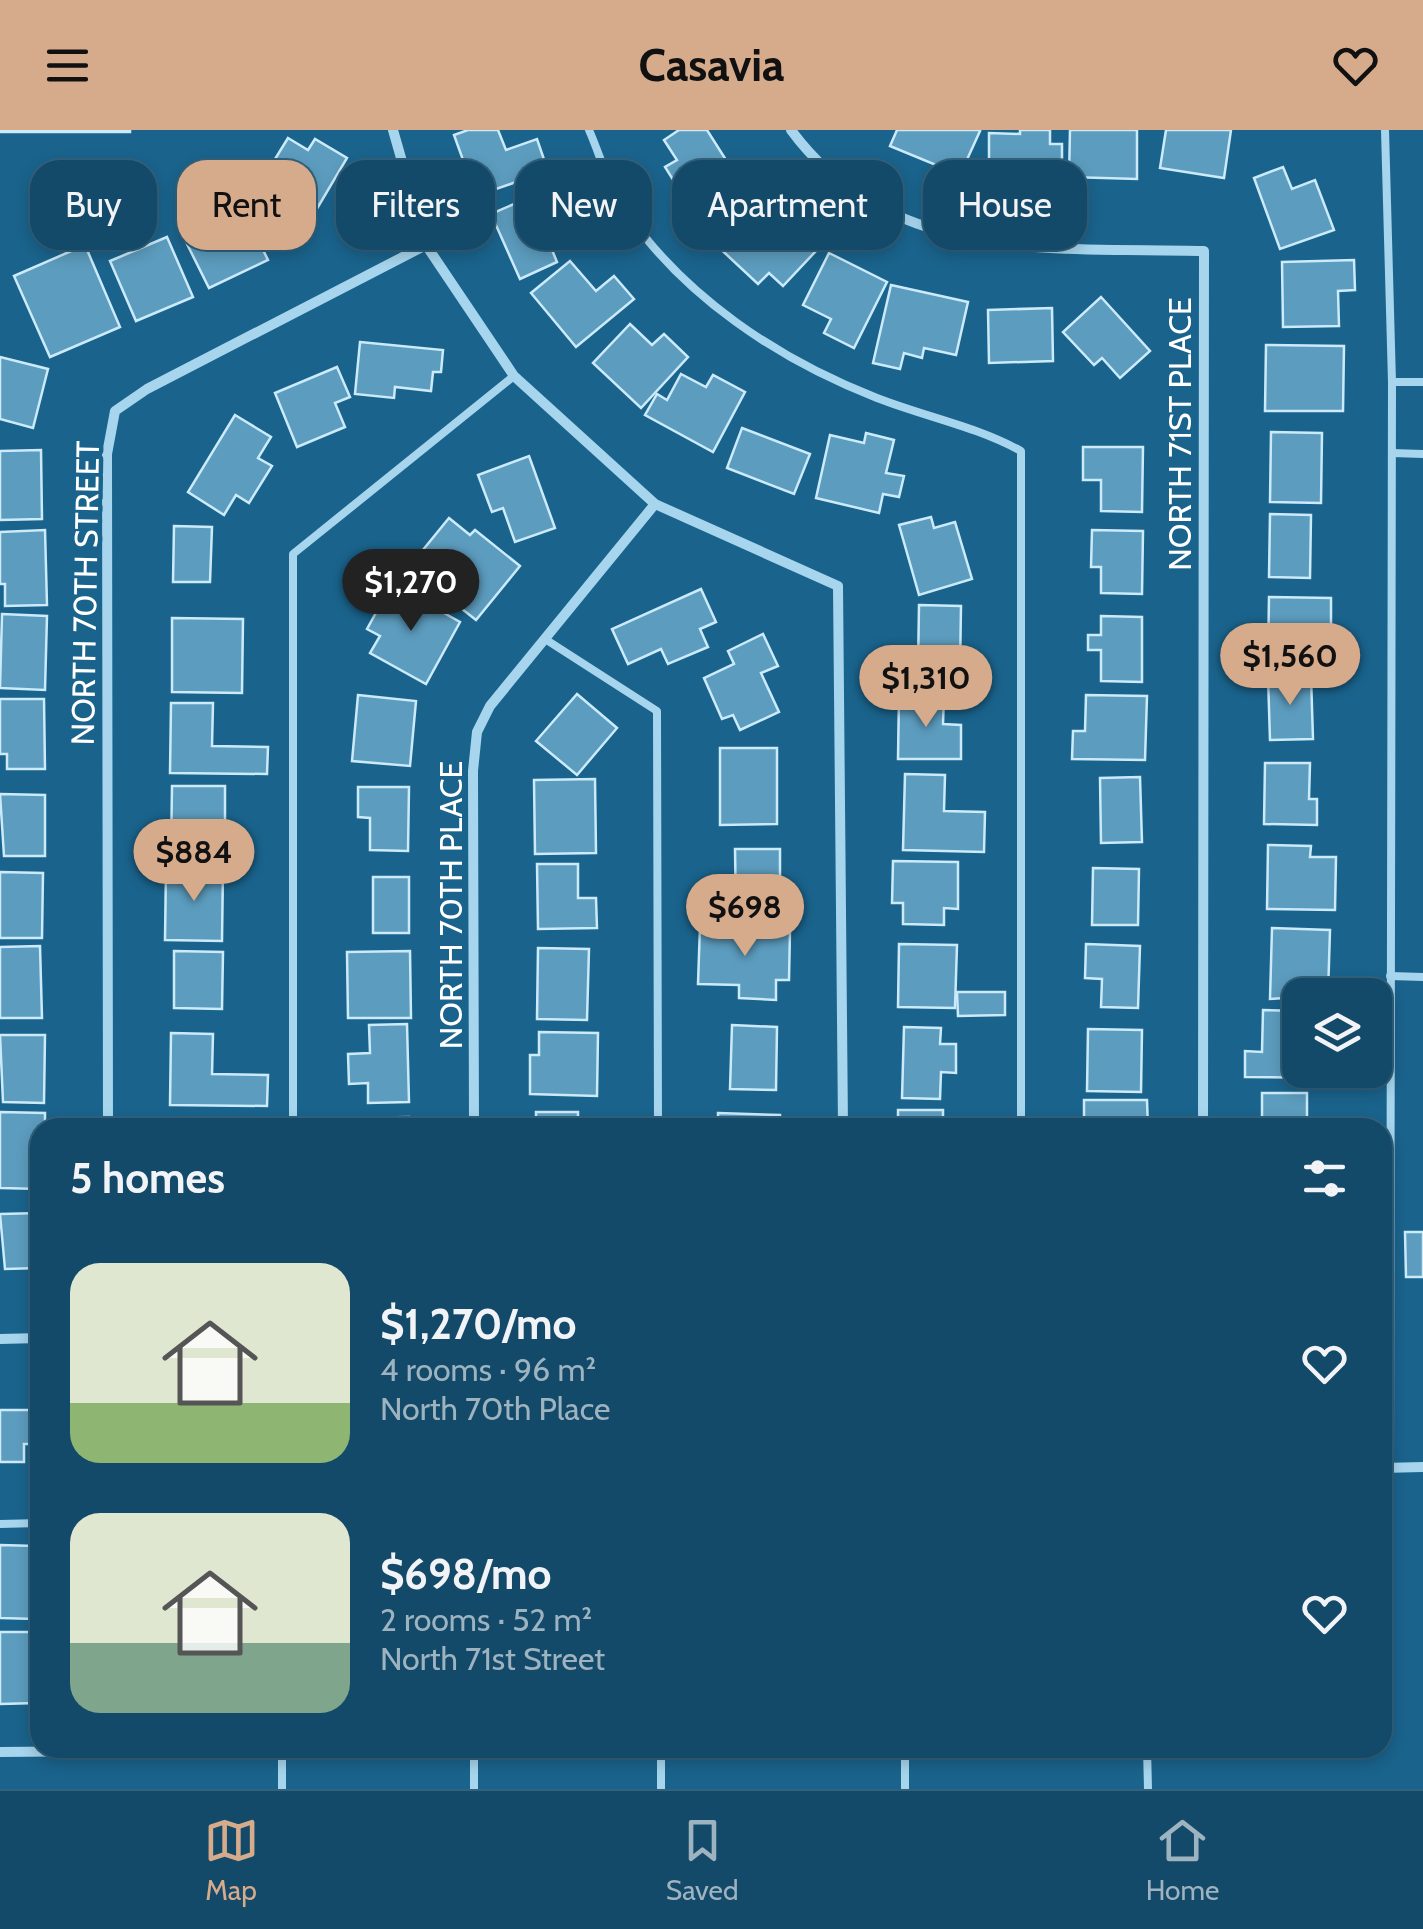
<!DOCTYPE html>
<html lang="en">
<head>
<meta charset="utf-8">
<style>
	:root { --surface:#144a69; --page:#215471; --text:#f1f3f6; --muted:#9db3c0; --line:#33627d; --accent:#d6ab8b }
	body { margin:0; font-family:Cabin,sans-serif; background:var(--page); color:var(--text); height:100vh; display:flex; flex-direction:column; font-size:38px; white-space:nowrap }
	* { box-sizing:border-box; margin:0 }
	p { font-size:32px; color:var(--muted) }
	.icon { flex:none; width:55px; height:55px; fill:none; stroke:currentColor; stroke-width:2; stroke-linecap:round; stroke-linejoin:round }
	.map { position:relative; flex:1; overflow:hidden }
	.panel { position:absolute; left:30px; top:988px; width:1362px; height:640px; display:flex; flex-direction:column; background:var(--surface); border-radius:30px; box-shadow:0 5px 15px #0003,0 0 0 2px var(--line) }
	.panel>* { flex:none }
	.banner { position:absolute; left:30px; top:30px; width:1365px; height:90px; display:flex; gap:20px }
	.tools { position:absolute; left:1282px; top:848px; display:grid; gap:20px }
	.tools a { display:grid; place-items:center; width:110px; height:110px; border-radius:20px; background:var(--surface); box-shadow:0 5px 15px #0003,0 0 0 2px var(--line); font-size:50px }
	.price { position:absolute; translate:-50% -85px; padding:0 22px; border-radius:35px; background:var(--accent); color:#111; font-size:32px; line-height:65px; filter:drop-shadow(0 2px 5px #0008) }
	.price::after { content:''; position:absolute; left:50%; top:60px; width:30px; height:22px; margin-left:-15px; background:inherit; clip-path:polygon(0 0,100% 0,50% 100%) }
	.price.on { background:#222; color:#fff }
	ul { padding:0; list-style:none }
	li { display:flex; align-items:center; gap:30px; height:250px; padding:0 40px }
	li span { display:grid; place-items:center; flex:none; width:280px; height:200px; border-radius:30px; color:#555 }
	li>.icon { margin-inline-start:auto }
	span .icon { width:120px; height:120px; fill:#fffc; stroke-width:1 }
	li b { font-size:42px }
	h2 { display:flex; justify-content:space-between; align-items:center; height:120px; padding:0 40px; font-size:42px }
	.chip { padding:0 35px; border-radius:30px; background:var(--surface); box-shadow:0 5px 15px #0003,0 0 0 2px var(--line); font-size:35px; line-height:90px }
	.chip.on { background:var(--accent); color:#111 }
	header { display:flex; justify-content:space-between; align-items:center; height:130px; padding:0 40px; background:var(--accent); color:#111; font-size:45px; font-weight:700 }
	.tab-bar { display:flex; justify-content:space-around; align-items:center; height:140px; border-top:2px solid var(--line); background:var(--surface); font-size:28px; color:var(--muted) }
	.tab-bar a { display:grid; justify-items:center; gap:5px }
	.tab-bar .on { color:var(--accent) }
	.map>svg:first-child { display:block }
</style>
</head>
<body>
<header><svg class="icon" aria-label="menu" viewBox="0 0 24 24"><path d="M4 6h16M4 12h16M4 18h16"/></svg>Casavia<svg class="icon" aria-label="heart" viewBox="0 0 24 24"><path d="M12 20l-8-8c-3-5 5-10 8-4 3-6 11-1 8 4z"/></svg></header>
<div class="map">
<svg width="1423" height="1659" viewBox="0 0 1423 1659">
	<rect width="100%" height="100%" fill="#1a638c"/>
	<!-- building -->
	<g fill="#5c9cbe" stroke="#cbeafa" stroke-width="2.5">
		<rect x="0" y="0" width="130" height="2"/>
		<polygon points="468,0 498,0 506,20 537,9 548,41 476,66 454,5"/>
		<polygon points="679,0 707,0 742,55 715,71 707,60 687,72 665,37 677,30 664,10"/>
		<polygon points="897,0 978,0 980,1 960,45 890,16"/>
		<polygon points="1020,0 1050,0 1050,14 1062,14 1062,53 1020,52 1020,44 989,44 989,3 1020,4"/>
		<polygon points="1070,0 1137,0 1137,49 1069,47"/>
		<polygon points="1166,0 1231,0 1224,48 1160,38"/>
		<polygon points="288,8 308,20 315,9 347,28 302,104 272,86 283,69 259,55"/>
		<polygon points="1283,37 1292,59 1315,50 1334,100 1280,119 1254,48"/>
		<polygon points="770,52 788,68 773,84 815,122 783,156 769,143 758,154 713,112"/>
		<polygon points="537,64 548,88 562,82 572,106 550,115 557,132 520,149 491,84"/>
		<polygon points="244,81 268,130 209,158 185,110"/>
		<polygon points="167,107 193,167 136,191 110,131"/>
		<polygon points="85,115 120,197 50,227 14,146"/>
		<polygon points="829,123 887,152 854,218 824,203 831,189 803,175"/>
		<polygon points="1354,130 1355,160 1338,161 1339,196 1283,197 1282,132"/>
		<polygon points="570,131 596,161 614,146 634,169 576,217 531,163"/>
		<polygon points="891,155 968,172 956,225 924,218 922,228 904,223 900,239 873,233"/>
		<polygon points="1101,167 1150,221 1120,248 1102,228 1094,235 1063,202"/>
		<polygon points="1052,178 1053,231 989,233 988,180"/>
		<polygon points="630,194 652,215 664,204 688,227 641,278 593,233"/>
		<polygon points="360,212 443,220 441,242 433,242 431,261 395,257 394,268 355,264"/>
		<polygon points="1266,215 1344,216 1343,281 1265,281"/>
		<polygon points="0,227 48,239 33,298 0,289"/>
		<polygon points="337,237 350,267 335,273 345,297 297,317 275,263"/>
		<polygon points="681,244 706,257 713,245 745,262 713,322 645,285 657,264 667,270"/>
		<polygon points="235,285 271,307 258,328 272,336 249,373 236,365 224,385 188,362"/>
		<polygon points="742,298 810,324 794,364 727,338"/>
		<polygon points="1271,302 1322,303 1321,373 1270,372"/>
		<polygon points="866,303 894,310 886,343 904,346 899,367 883,364 879,383 816,368 830,305 864,313"/>
		<polygon points="1083,317 1143,317 1142,382 1101,381 1101,350 1083,350"/>
		<polygon points="41,320 42,389 0,390 0,321"/>
		<polygon points="529,326 555,398 515,412 503,378 492,382 478,345"/>
		<polygon points="1270,384 1311,385 1310,448 1269,447"/>
		<polygon points="931,387 934,398 955,392 972,449 919,465 899,395"/>
		<polygon points="449,388 470,405 475,400 520,436 476,490 409,437"/>
		<polygon points="174,396 212,397 210,452 173,452"/>
		<polygon points="45,400 47,475 5,476 5,454 0,454 0,402"/>
		<polygon points="1092,400 1143,401 1142,464 1101,463 1101,437 1091,437"/>
		<polygon points="392,454 460,492 426,554 370,523 380,506 367,499"/>
		<polygon points="701,459 716,492 700,499 708,517 668,534 661,519 628,534 612,499"/>
		<polygon points="1269,467 1331,468 1331,531 1268,530"/>
		<polygon points="919,475 961,476 960,540 918,539"/>
		<polygon points="2,484 47,486 45,560 0,558"/>
		<polygon points="1101,486 1142,487 1142,552 1101,551 1101,520 1088,520 1088,505 1101,505"/>
		<polygon points="172,488 243,489 242,563 172,562"/>
		<polygon points="763,504 778,536 761,543 779,582 740,600 733,585 722,589 704,548 734,534 728,521"/>
		<polygon points="1311,546 1313,609 1270,610 1268,547"/>
		<polygon points="577,564 617,598 577,645 536,611"/>
		<polygon points="358,565 416,571 410,636 352,631"/>
		<polygon points="899,565 944,565 943,594 961,595 961,629 898,629"/>
		<polygon points="1086,565 1147,566 1145,630 1072,629 1073,601 1085,601"/>
		<polygon points="0,569 44,569 45,639 7,639 7,624 0,624"/>
		<polygon points="171,573 213,573 212,616 268,617 267,644 170,643"/>
		<polygon points="720,618 777,618 777,694 720,695"/>
		<polygon points="1265,633 1310,633 1309,669 1317,669 1317,695 1264,694"/>
		<polygon points="905,644 945,645 944,681 985,682 984,722 903,720"/>
		<polygon points="1140,647 1142,712 1101,713 1100,648"/>
		<polygon points="595,649 596,723 535,724 534,650"/>
		<polygon points="172,656 225,656 225,725 171,724"/>
		<polygon points="358,657 409,657 408,721 370,720 370,688 358,687"/>
		<polygon points="0,664 45,665 45,726 4,726"/>
		<polygon points="1268,715 1311,716 1310,727 1336,727 1335,780 1267,779"/>
		<polygon points="735,719 780,719 780,765 775,765 775,783 736,783"/>
		<polygon points="893,731 958,732 958,779 944,778 944,795 903,794 903,773 892,773"/>
		<polygon points="537,734 578,734 578,768 596,768 597,798 538,799"/>
		<polygon points="166,738 223,739 222,811 165,810"/>
		<polygon points="1093,738 1139,739 1138,795 1092,795"/>
		<polygon points="0,742 43,743 42,808 0,808"/>
		<rect x="373" y="747" width="36" height="56"/>
		<polygon points="700,796 790,800 789,850 776,850 776,870 739,868 739,855 698,854"/>
		<polygon points="1272,798 1330,800 1328,865 1270,869"/>
		<polygon points="899,814 957,815 955,878 898,877"/>
		<polygon points="1086,814 1140,816 1138,878 1101,877 1102,849 1085,848"/>
		<polygon points="40,816 42,888 0,888 0,817"/>
		<polygon points="538,818 589,819 587,890 537,889"/>
		<polygon points="174,821 223,822 222,879 174,878"/>
		<polygon points="410,821 411,888 348,888 347,822"/>
		<polygon points="957,862 1005,862 1005,885 958,886"/>
		<polygon points="1263,880 1300,881 1300,940 1341,940 1341,948 1245,947 1245,921 1262,922"/>
		<polygon points="407,894 409,972 368,973 368,953 349,954 348,924 370,923 369,895"/>
		<polygon points="732,895 777,897 776,960 730,959"/>
		<polygon points="904,897 941,898 940,914 956,914 956,943 941,942 940,969 902,968"/>
		<polygon points="1088,899 1142,900 1141,962 1087,961"/>
		<polygon points="539,902 598,903 597,966 530,964 530,925 539,925"/>
		<polygon points="171,903 213,904 212,944 268,945 267,976 170,975"/>
		<polygon points="0,905 45,905 44,973 3,972"/>
		<polygon points="1262,963 1307,963 1307,994 1325,994 1325,998 1262,998"/>
		<polygon points="1084,970 1147,970 1148,998 1084,998"/>
		<rect x="898" y="980" width="45" height="18"/>
		<polygon points="0,982 45,983 45,998 40,998 40,1059 0,1058"/>
		<rect x="536" y="982" width="42" height="16"/>
		<polygon points="718,983 780,985 780,998 718,998"/>
		<polygon points="409,987 410,998 352,998 352,988"/>
		<polygon points="173,988 225,989 225,998 173,998"/>
		<polygon points="40,1083 40,1138 5,1139 0,1084"/>
		<polygon points="1405,1102 1423,1102 1423,1147 1406,1147"/>
		<polygon points="0,1280 39,1280 40,1314 24,1314 24,1332 0,1332"/>
		<polygon points="0,1415 36,1416 35,1489 0,1488"/>
		<polygon points="0,1502 36,1502 37,1573 0,1574"/>
	</g>
	<g fill="none" stroke-linecap="round" stroke-linejoin="round">
		<!-- service -->
		<g stroke="#a6d5ed" stroke-width="8">
			<path d="M589,0C600,25 608,55 623,77C682,166 779,230 877,268C926,287 975,296 1021,321V998"/>
			<polyline points="1385,0 1392,252 1390,1337"/>
			<polyline points="1392,252 1423,252"/>
			<polyline points="1392,323 1423,324"/>
			<polyline points="545,509 657,581 658,998"/>
			<polyline points="1390,846 1423,847"/>
			<polyline points="293,998 293,424 514,246"/>
			<polyline points="0,1394 40,1393"/>
			<polyline points="661,1618 661,1659"/>
			<polyline points="905,1618 905,1659"/>
			<polyline points="1147,1618 1148,1659"/>
			<polyline points="282,1619 282,1659"/>
			<polyline points="474,1659 474,1618"/>
		</g>
		<!-- minor -->
		<g stroke="#a6d5ed" stroke-width="10">
			<polyline points="393,0 426,115 514,246 655,374 838,456 843,998"/>
			<path d="M791,0C892,136 1054,117 1204,121L1203,998"/>
			<polyline points="108,998 107,324 115,281 147,259 426,115"/>
			<polyline points="474,998 473,641 477,602 490,576 655,374"/>
			<polyline points="0,1209 40,1208"/>
			<polyline points="1382,1338 1423,1337"/>
			<polyline points="0,1622 471,1618"/>
		</g>
	</g>
	<g text-anchor="middle" dominant-baseline="central" stroke-width="9" stroke-linejoin="round" paint-order="stroke">
		<!-- street labels -->
		<g font-size="32" fill="#fff" stroke="#1a638c">
			<text transform="translate(1179 304) rotate(-90)">NORTH 71ST PLACE</text>
			<text transform="translate(85 463) rotate(-89)">NORTH 70TH STREET</text>
			<text transform="translate(450 775) rotate(-90)">NORTH 70TH PLACE</text>
		</g>
	</g>
</svg>
<div class="tools">
<a><svg class="icon" aria-label="layers" viewBox="0 0 24 24"><path d="M12 4l9 5-9 5-9-5zM3 14l9 5 9-5"/></svg></a>
</div>
<b class="price on" style="left:411px;top:504px">$1,270</b>
<b class="price" style="left:1290px;top:578px">$1,560</b>
<b class="price" style="left:926px;top:600px">$1,310</b>
<b class="price" style="left:194px;top:774px">$884</b>
<b class="price" style="left:745px;top:829px">$698</b>
<div class="banner">
<a class="chip">Buy</a>
<a class="chip on">Rent</a>
<a class="chip">Filters</a>
<a class="chip">New</a>
<a class="chip">Apartment</a>
<a class="chip">House</a>
</div>
<section class="panel">
<h2>5 homes<svg class="icon" aria-label="filters" viewBox="0 0 24 24"><path d="M4 7h16M4 17h16"/><circle cx="9" cy="7" r="2"/><circle cx="15" cy="17" r="2"/></svg></h2>
<ul>
<li><span style="background:linear-gradient(#dfe7d0 70%,#8fb573 0)"><svg class="icon" aria-label="home" viewBox="0 0 24 24"><path d="M3 11l9-7 9 7M6 9v11h12V9"/></svg></span><div><b>$1,270/mo</b><p>4 rooms · 96 m²</p><p>North 70th Place</p></div><svg class="icon" aria-label="heart" viewBox="0 0 24 24"><path d="M12 20l-8-8c-3-5 5-10 8-4 3-6 11-1 8 4z"/></svg></li>
<li><span style="background:linear-gradient(#dfe7d0 65%,#7fa58c 0)"><svg class="icon" aria-label="home" viewBox="0 0 24 24"><path d="M3 11l9-7 9 7M6 9v11h12V9"/></svg></span><div><b>$698/mo</b><p>2 rooms · 52 m²</p><p>North 71st Street</p></div><svg class="icon" aria-label="heart" viewBox="0 0 24 24"><path d="M12 20l-8-8c-3-5 5-10 8-4 3-6 11-1 8 4z"/></svg></li>
</ul>
</section>
</div>
<nav class="tab-bar">
<a class="on"><svg class="icon" aria-label="map" viewBox="0 0 24 24"><path d="M3 6l6-2 6 2 6-2v14l-6 2-6-2-6 2zM9 4v14M15 6v14"/></svg>Map</a>
<a><svg class="icon" aria-label="saved" viewBox="0 0 24 24"><path d="M7 4h10v16l-5-4-5 4z"/></svg>Saved</a>
<a><svg class="icon" aria-label="home" viewBox="0 0 24 24"><path d="M3 11l9-7 9 7M6 9v11h12V9"/></svg>Home</a>
</nav>
</body>
</html>
